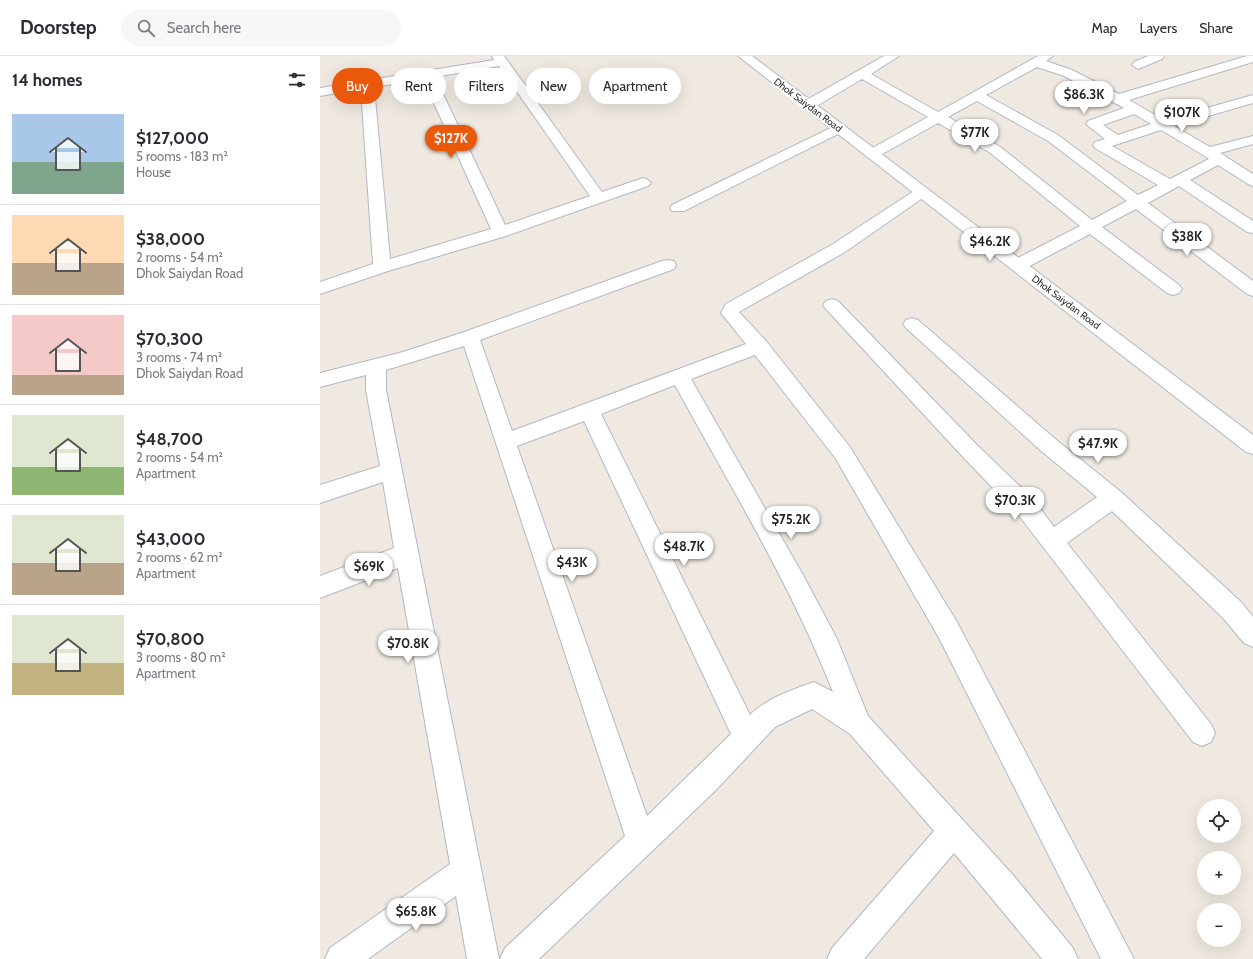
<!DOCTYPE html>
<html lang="en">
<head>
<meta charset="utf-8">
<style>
	:root { --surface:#fff; --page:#f7f7f7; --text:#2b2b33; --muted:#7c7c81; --line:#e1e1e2; --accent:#ea580c }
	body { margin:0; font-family:Cabin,sans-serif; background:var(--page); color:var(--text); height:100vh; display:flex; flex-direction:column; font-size:15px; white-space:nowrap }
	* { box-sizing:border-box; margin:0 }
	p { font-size:13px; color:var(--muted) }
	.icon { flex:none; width:22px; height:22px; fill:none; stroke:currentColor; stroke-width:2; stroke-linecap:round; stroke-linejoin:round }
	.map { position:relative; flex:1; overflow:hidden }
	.side { display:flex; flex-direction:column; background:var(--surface); width:320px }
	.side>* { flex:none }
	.banner { position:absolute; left:12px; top:12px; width:380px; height:36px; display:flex; gap:8px }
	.buttons { position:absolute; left:877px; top:743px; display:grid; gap:8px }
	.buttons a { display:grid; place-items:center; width:44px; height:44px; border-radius:50%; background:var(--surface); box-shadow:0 4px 16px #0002; font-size:20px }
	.price { position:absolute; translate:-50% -34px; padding:0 9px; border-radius:14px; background:#fff; color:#222; font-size:13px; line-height:26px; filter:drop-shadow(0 1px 2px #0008) }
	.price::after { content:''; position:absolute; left:50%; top:24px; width:12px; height:9px; margin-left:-6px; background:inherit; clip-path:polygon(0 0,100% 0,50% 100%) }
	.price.active { background:var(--accent); color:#fff }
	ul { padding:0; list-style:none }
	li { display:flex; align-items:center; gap:12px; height:100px; padding:0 12px }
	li+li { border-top:1px solid var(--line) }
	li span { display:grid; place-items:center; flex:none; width:112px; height:80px; border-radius:0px; color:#555 }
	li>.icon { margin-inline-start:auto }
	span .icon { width:48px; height:48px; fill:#fffc; stroke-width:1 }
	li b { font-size:17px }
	h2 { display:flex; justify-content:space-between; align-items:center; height:48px; padding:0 12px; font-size:17px }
	.chip { padding:0 14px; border-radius:18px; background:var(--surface); box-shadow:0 4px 16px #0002; font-size:14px; line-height:36px }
	.chip.active { background:var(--accent); color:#fff }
	header { display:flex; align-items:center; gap:24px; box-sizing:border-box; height:56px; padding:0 20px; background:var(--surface); border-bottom:1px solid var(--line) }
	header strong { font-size:19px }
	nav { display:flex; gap:22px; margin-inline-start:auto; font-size:14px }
	.search { width:280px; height:36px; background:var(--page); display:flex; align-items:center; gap:10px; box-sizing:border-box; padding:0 14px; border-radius:22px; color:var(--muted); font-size:15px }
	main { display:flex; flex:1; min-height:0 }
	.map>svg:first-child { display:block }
</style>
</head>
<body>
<header>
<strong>Doorstep</strong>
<div class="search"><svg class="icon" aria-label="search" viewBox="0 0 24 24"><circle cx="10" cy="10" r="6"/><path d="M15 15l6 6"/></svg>Search here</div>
<nav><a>Map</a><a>Layers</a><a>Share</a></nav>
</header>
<main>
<section class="side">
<h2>14 homes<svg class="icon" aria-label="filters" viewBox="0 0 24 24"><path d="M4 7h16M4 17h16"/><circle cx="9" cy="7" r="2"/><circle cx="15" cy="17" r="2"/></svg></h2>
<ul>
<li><span style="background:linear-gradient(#a9c7e8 60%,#7fa58c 0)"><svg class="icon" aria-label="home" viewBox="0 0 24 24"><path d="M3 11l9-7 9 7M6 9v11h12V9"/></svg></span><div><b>$127,000</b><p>5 rooms · 183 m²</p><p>House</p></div></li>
<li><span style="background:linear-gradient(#ffd9b3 60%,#b9a48a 0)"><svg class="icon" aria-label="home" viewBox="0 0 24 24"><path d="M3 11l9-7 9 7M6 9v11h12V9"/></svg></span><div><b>$38,000</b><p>2 rooms · 54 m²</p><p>Dhok Saiydan Road</p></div></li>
<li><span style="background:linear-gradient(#f6c9c9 75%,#b9a48a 0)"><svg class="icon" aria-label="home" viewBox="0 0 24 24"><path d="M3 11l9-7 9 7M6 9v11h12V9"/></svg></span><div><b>$70,300</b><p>3 rooms · 74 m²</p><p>Dhok Saiydan Road</p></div></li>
<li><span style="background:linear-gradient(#dfe7d0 65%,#8fb573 0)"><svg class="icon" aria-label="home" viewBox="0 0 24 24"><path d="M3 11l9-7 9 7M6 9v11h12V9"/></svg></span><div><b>$48,700</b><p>2 rooms · 54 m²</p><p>Apartment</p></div></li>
<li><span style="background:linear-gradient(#dfe7d0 60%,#b9a48a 0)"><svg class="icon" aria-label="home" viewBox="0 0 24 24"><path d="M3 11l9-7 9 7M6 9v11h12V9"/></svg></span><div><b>$43,000</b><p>2 rooms · 62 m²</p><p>Apartment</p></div></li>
<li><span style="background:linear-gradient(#dfe7d0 60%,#c2b280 0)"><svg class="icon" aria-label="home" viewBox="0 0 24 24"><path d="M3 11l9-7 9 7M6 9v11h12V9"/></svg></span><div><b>$70,800</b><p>3 rooms · 80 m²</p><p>Apartment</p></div></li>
</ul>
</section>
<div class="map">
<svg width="933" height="903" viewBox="0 0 933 903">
	<rect width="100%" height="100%" fill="#efe9e1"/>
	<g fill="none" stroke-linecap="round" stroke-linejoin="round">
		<!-- minor casing -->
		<g stroke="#b4b7c1" stroke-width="2">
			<g id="minor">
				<path d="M172,0H184L282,136L323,122L328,124L331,127L328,130L186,180L68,215L0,238V226L53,208L41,33L0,40V32L174,4ZM179,10L270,140L185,169L115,21ZM103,23L171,173L70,203L54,31Z"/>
				<path d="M564,0H579L551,18L618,56L718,0H733L726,5L752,14L799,38L927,0H933V6L809,44L844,64L933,39V47L854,70L890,91L933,80V88L900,97L933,118V130L928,128L898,109L870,124L933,165V177L927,176L859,130L828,147L933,225V240L927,238L816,153L782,171L859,229L862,233L859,237L853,239L847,237L770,178L704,213L698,214L692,213L690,209L692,205L760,170L669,96L618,67L557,101H547L545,98L547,95L608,61L542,23L493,52H483L481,49L483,46ZM717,11L744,20L804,52L768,65L766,68L785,83L775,86L773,89L775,92L838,129L818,139L738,79L666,39ZM657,45L728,85L807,145L772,164L679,90L628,61ZM814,58L831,68L798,79L783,69ZM841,74L883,99L889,103L850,123L792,90Z"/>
				<polygon points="828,0 844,0 842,3 818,13 812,9 814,6"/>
				<polygon points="519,68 524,69 526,72 524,75 364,155 352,155 350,152 352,149"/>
				<path d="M602,131L607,133L610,136L607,139L525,196L419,256L446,285L530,391L637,566L814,903H781L619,582L516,403L435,299L371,323L483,519L517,583L548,660L693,819L753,892L758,903H722L634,797L544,903H507L512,892L614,775L530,678L492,653L455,671L396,734L219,903H180L185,892L305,780L144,290L66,314V334L179,903H147L136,840L48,903H5L10,892L130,808L78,512L0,542V520L74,492L63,426L0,447V429L60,410L46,334V319L0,331V317L83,296L144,276L342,205L348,204L354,205L356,209L354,213L160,284L192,375L426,288L401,257L406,248L513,188L597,133ZM355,329C410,430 471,529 513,636L494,626C472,634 447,642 430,659L281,358ZM264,365L411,678L327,760L197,390Z"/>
				<polygon points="512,243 518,245 657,389 713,443 734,471 777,441 720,394 586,272 583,268 586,264 592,262 598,264 734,382 801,436 921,546 933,561 933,591 924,587 903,562 792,455 747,487 891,668 895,677 891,686 882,690 873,686 697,457 643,401 506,253 503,249 506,245"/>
			</g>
		</g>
		<!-- secondary casing -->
		<g stroke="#b4b7c1" stroke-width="2">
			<polygon id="secondary" points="418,0 432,0 933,379 933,398 926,396"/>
		</g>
		<!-- minor -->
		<use href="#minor" fill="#fff" fill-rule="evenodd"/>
		<!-- secondary -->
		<use href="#secondary" fill="#fff" fill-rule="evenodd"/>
	</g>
	<g text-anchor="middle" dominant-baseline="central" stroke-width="4" stroke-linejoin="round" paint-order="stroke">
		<!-- far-street labels -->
		<g font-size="10" fill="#2e2e2e" stroke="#fff">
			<text transform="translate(488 49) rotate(37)">Dhok Saiydan Road</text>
			<text transform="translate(746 246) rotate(37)">Dhok Saiydan Road</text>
		</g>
	</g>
</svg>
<div class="buttons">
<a><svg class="icon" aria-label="locate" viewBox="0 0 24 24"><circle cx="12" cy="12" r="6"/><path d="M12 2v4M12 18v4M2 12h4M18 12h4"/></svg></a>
<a>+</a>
<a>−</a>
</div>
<b class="price" style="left:764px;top:59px">$86.3K</b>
<b class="price" style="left:862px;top:77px">$107K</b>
<b class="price" style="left:655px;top:97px">$77K</b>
<b class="price active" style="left:131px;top:103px">$127K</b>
<b class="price" style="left:867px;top:201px">$38K</b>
<b class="price" style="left:670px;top:206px">$46.2K</b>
<b class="price" style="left:778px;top:408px">$47.9K</b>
<b class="price" style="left:695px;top:465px">$70.3K</b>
<b class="price" style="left:471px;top:484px">$75.2K</b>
<b class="price" style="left:364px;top:511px">$48.7K</b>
<b class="price" style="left:252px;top:527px">$43K</b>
<b class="price" style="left:49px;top:531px">$69K</b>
<b class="price" style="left:88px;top:608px">$70.8K</b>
<b class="price" style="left:96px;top:876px">$65.8K</b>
<div class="banner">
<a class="chip active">Buy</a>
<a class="chip">Rent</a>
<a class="chip">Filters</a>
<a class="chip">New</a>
<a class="chip">Apartment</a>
</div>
</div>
</main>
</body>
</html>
